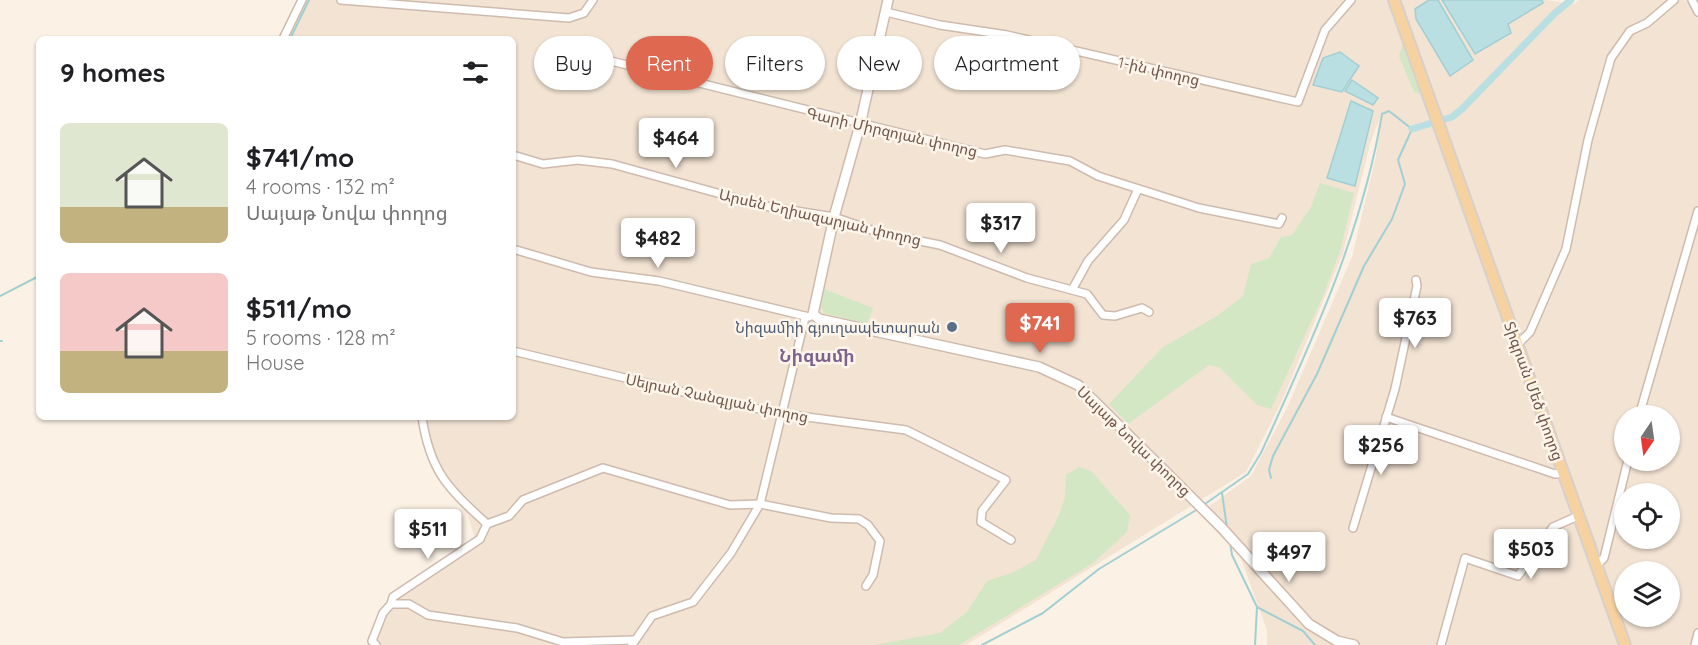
<!DOCTYPE html>
<html lang="en">
<head>
<meta charset="utf-8">
<style>
	:root { --surface:#fff; --page:#f2f2f2; --text:#202124; --muted:#757577; --accent:#de6950 }
	body { margin:0; font-family:Quicksand,"Noto Sans Armenian",sans-serif; background:var(--page); color:var(--text); height:100vh; display:flex; flex-direction:column; font-size:22px; white-space:nowrap }
	* { box-sizing:border-box; margin:0 }
	p { font-size:20px; color:var(--muted) }
	.icon { flex:none; width:33px; height:33px; fill:none; stroke:currentColor; stroke-width:2; stroke-linecap:round; stroke-linejoin:round }
	.map { position:relative; flex:1; overflow:hidden }
	.side { position:absolute; left:36px; top:36px; width:480px; height:384px; display:flex; flex-direction:column; background:var(--surface); border-radius:9px; box-shadow:0 2px 4px #0004 }
	.side>* { flex:none }
	.hud { position:absolute; left:534px; top:36px; width:570px; height:54px; display:flex; gap:12px }
	.needle { width:39px; rotate:193deg }
	.tools { position:absolute; left:1614px; top:405px; display:grid; gap:12px }
	.tools a { display:grid; place-items:center; width:66px; height:66px; border-radius:50%; background:var(--surface); box-shadow:0 2px 4px #0004; font-size:30px }
	.price { position:absolute; translate:-50% -51px; padding:0 14px; border-radius:6px; background:#fff; color:#222; font-size:20px; line-height:39px; filter:drop-shadow(0 2px 3px #0008) }
	.price::after { content:''; position:absolute; left:50%; top:36px; width:18px; height:14px; margin-left:-9px; background:inherit; clip-path:polygon(0 0,100% 0,50% 100%) }
	.price.selected { background:var(--accent); color:#fff }
	ul { padding:0; list-style:none }
	li { display:flex; align-items:center; gap:18px; height:150px; padding:0 24px }
	li span { display:grid; place-items:center; flex:none; width:168px; height:120px; border-radius:9px; color:#555 }
	li>.icon { margin-inline-start:auto }
	span .icon { width:72px; height:72px; fill:#fffc; stroke-width:1 }
	li b { font-size:26px }
	h2 { display:flex; justify-content:space-between; align-items:center; height:72px; padding:0 24px; font-size:26px }
	.tag { padding:0 21px; border-radius:27px; background:var(--surface); box-shadow:0 2px 4px #0004; font-size:21px; line-height:54px }
	.tag.selected { background:var(--accent); color:#fff }
	.map>svg:first-child { display:block }
</style>
</head>
<body>
<div class="map">
<svg width="1698" height="645" viewBox="0 0 1698 645">
	<rect width="100%" height="100%" fill="#fbf1e4"/>
	<!-- residential -->
	<path fill="#f2e3d3" fill-rule="evenodd" d="M306,0H1545L1574,4L1579,0H1698V645H1267V630L1240,556L1199,514L1251,476L1288,406L1352,257L1376,156L1382,112L1370,144L1343,253L1281,403L1246,472L966,645H373L389,603L475,539L468,515L437,478L425,417H513V39H286ZM1624,416H1670V460H1624ZM1624,494H1670V538H1624ZM1624,572H1670V616H1624Z"/>
	<!-- green -->
	<g fill="#d4e7c4">
		<polygon points="1403,44 1423,95 1414,92 1399,56"/>
		<polygon points="1320,183 1354,193 1340,251 1323,296 1271,409 1257,405 1219,367 1209,365 1128,424 1109,404 1163,347 1217,316 1243,296 1251,264 1269,258 1281,237 1292,235 1311,207"/>
		<polygon points="824,289 873,308 867,324 824,313 821,307"/>
		<polygon points="1079,467 1091,471 1130,515 1127,532 1093,563 959,645 874,645 940,633 967,612 987,581 1014,572 1036,560 1059,515 1065,497 1066,475"/>
	</g>
	<!-- water -->
	<g fill="#badfe3" stroke="#a1cfd4" stroke-width="1.5">
		<polygon points="1429,0 1438,0 1473,60 1450,76 1416,19 1415,9"/>
		<polygon points="1442,0 1542,0 1543,3 1508,24 1511,33 1475,54"/>
		<polygon points="1340,52 1359,66 1342,92 1313,85 1323,58"/>
		<polygon points="1352,80 1378,98 1373,105 1345,91"/>
		<polygon points="1351,101 1373,111 1355,186 1327,178"/>
	</g>
	<g fill="none" stroke-linecap="round" stroke-linejoin="round">
		<!-- stream -->
		<g stroke="#a1cfd4" stroke-width="2">
			<polyline points="290,39 309,0"/>
			<polyline points="0,296 39,276"/>
			<polyline points="0,341 2,341"/>
			<polyline points="1222,493 1227,528"/>
			<path d="M1202,506L1248,474L1261,453C1311,343 1362,234 1382,114L1389,111L1412,129L1398,160L1405,184L1392,219L1364,266L1317,374L1273,456L1269,470L1271,478"/>
			<polyline points="1230,542 1232,555 1257,607 1303,631 1315,645"/>
			<polyline points="982,645 1043,613 1099,569 1198,509"/>
			<polyline points="1255,645 1257,607"/>
		</g>
		<!-- canal -->
		<polyline stroke="#badfe3" stroke-width="7" points="1412,129 1452,117 1462,109 1554,14 1571,0"/>
		<!-- street casing -->
		<g stroke="#cebbae" stroke-width="10">
			<g id="street">
				<polyline points="341,0 569,18 584,13 593,0"/>
				<polyline points="1692,0 1698,12"/>
				<polyline points="886,12 940,25 1007,35 1298,102 1325,30 1351,0"/>
				<polyline points="283,39 302,0"/>
				<polyline points="576,85 603,59 985,154 1005,150 1070,161 1098,176 1199,208 1279,224 1282,218"/>
				<polyline points="513,155 543,164 578,160 612,164 764,206 834,217 880,233 940,245 1027,278 1087,294 1103,315 1115,316 1142,308 1149,312"/>
				<polyline points="513,249 591,272 659,281 809,317"/>
				<polyline points="1072,290 1088,261 1124,220 1138,189"/>
				<polyline points="1517,345 1530,332 1566,249 1588,140 1611,58 1630,31 1647,23 1674,0"/>
				<polyline points="513,351 729,403 784,414 906,430 1006,480 982,511 981,522 1011,540"/>
				<polyline points="1639,416 1698,211"/>
				<path d="M422,417C430,472 448,488 487,524"/>
				<polyline points="1386,417 1555,474 1563,473"/>
				<polyline points="487,524 509,516 523,500 603,468 730,505 760,504 831,518 859,519 868,525 880,541 873,575 866,586"/>
				<polyline points="1353,528 1395,389 1417,286 1416,280"/>
				<polyline points="1596,566 1604,558 1628,460"/>
				<polyline points="391,604 393,597 480,539 487,524"/>
				<polyline points="376,645 372,641 383,613 391,604 409,604 428,615 517,628 563,642 634,640"/>
				<polyline points="632,645 652,616 693,602 731,553 760,504 805,318"/>
				<polyline points="1441,645 1465,558 1518,576 1553,527 1578,516"/>
				<polyline points="1695,645 1698,633"/>
			</g>
		</g>
		<!-- secondary casing -->
		<g stroke="#d0baac" stroke-width="12">
			<polyline id="secondary" points="888,0 860,125 834,217 813,314 819,319 1039,367 1078,385 1221,527 1309,624 1337,641 1354,645"/>
		</g>
		<!-- primary casing -->
		<g stroke="#d8d0cd" stroke-width="14">
			<polyline id="primary" points="1394,0 1625,645"/>
		</g>
		<!-- street -->
		<use href="#street" stroke="#fff" stroke-width="7"/>
		<!-- secondary -->
		<use href="#secondary" stroke="#fff" stroke-width="9"/>
		<!-- primary -->
		<use href="#primary" stroke="#f6d2a0" stroke-width="10"/>
	</g>
	<!-- markers -->
	<circle fill="#5c6f8a" stroke="#fef5ea" stroke-width="2" cx="952" cy="327" r="6"/>
	<g text-anchor="middle" dominant-baseline="central" stroke-width="5" stroke-linejoin="round" paint-order="stroke">
		<!-- street labels -->
		<g font-size="15" fill="#72574b" stroke="#fef5ea">
			<text transform="translate(1159 71) rotate(13)">1-ին փողոց</text>
			<text transform="translate(892 132) rotate(13)">Գարի Միրզոյան փողոց</text>
			<text transform="translate(820 217) rotate(13)">Արսեն Եղիազարյան փողոց</text>
			<text transform="translate(1534 391) rotate(70)">Տիգրան Մեծ փողոց</text>
			<text transform="translate(717 398) rotate(12)">Սեյրան Չանգլյան փողոց</text>
			<text transform="translate(1134 441) rotate(44)">Սայաթ Նովա փողոց</text>
		</g>
		<!-- service labels -->
		<g font-size="15" fill="#4e5e75" stroke="#fef5ea" text-anchor="end">
			<text x="940" y="327">Նիզամիի գյուղապետարան</text>
		</g>
		<!-- quarter labels -->
		<g font-size="18" font-weight="bold" fill="#7d638e" stroke="#fef5ea">
			<text x="817" y="355">Նիզամի</text>
		</g>
	</g>
</svg>
<div class="tools">
<a><svg class="needle" viewBox="-14 -14 28 28"><path d="M0-13l5 13h-10z" fill="#e53935"/><path d="M0 13l5-13h-10z" fill="#757577"/></svg></a>
<a><svg class="icon" aria-label="locate" viewBox="0 0 24 24"><circle cx="12" cy="12" r="6"/><path d="M12 2v4M12 18v4M2 12h4M18 12h4"/></svg></a>
<a><svg class="icon" aria-label="layers" viewBox="0 0 24 24"><path d="M12 4l9 5-9 5-9-5zM3 14l9 5 9-5"/></svg></a>
</div>
<b class="price" style="left:676px;top:169px">$464</b>
<b class="price" style="left:1001px;top:254px">$317</b>
<b class="price" style="left:658px;top:269px">$482</b>
<b class="price" style="left:1415px;top:349px">$763</b>
<b class="price selected" style="left:1040px;top:354px">$741</b>
<b class="price" style="left:1381px;top:476px">$256</b>
<b class="price" style="left:428px;top:560px">$511</b>
<b class="price" style="left:1531px;top:580px">$503</b>
<b class="price" style="left:1289px;top:583px">$497</b>
<div class="hud">
<a class="tag">Buy</a>
<a class="tag selected">Rent</a>
<a class="tag">Filters</a>
<a class="tag">New</a>
<a class="tag">Apartment</a>
</div>
<section class="side">
<h2>9 homes<svg class="icon" aria-label="filters" viewBox="0 0 24 24"><path d="M4 7h16M4 17h16"/><circle cx="9" cy="7" r="2"/><circle cx="15" cy="17" r="2"/></svg></h2>
<ul>
<li><span style="background:linear-gradient(#dfe7d0 70%,#c2b280 0)"><svg class="icon" aria-label="home" viewBox="0 0 24 24"><path d="M3 11l9-7 9 7M6 9v11h12V9"/></svg></span><div><b>$741/mo</b><p>4 rooms · 132 m²</p><p>Սայաթ Նովա փողոց</p></div></li>
<li><span style="background:linear-gradient(#f6c9c9 65%,#c2b280 0)"><svg class="icon" aria-label="home" viewBox="0 0 24 24"><path d="M3 11l9-7 9 7M6 9v11h12V9"/></svg></span><div><b>$511/mo</b><p>5 rooms · 128 m²</p><p>House</p></div></li>
</ul>
</section>
</div>
</body>
</html>
